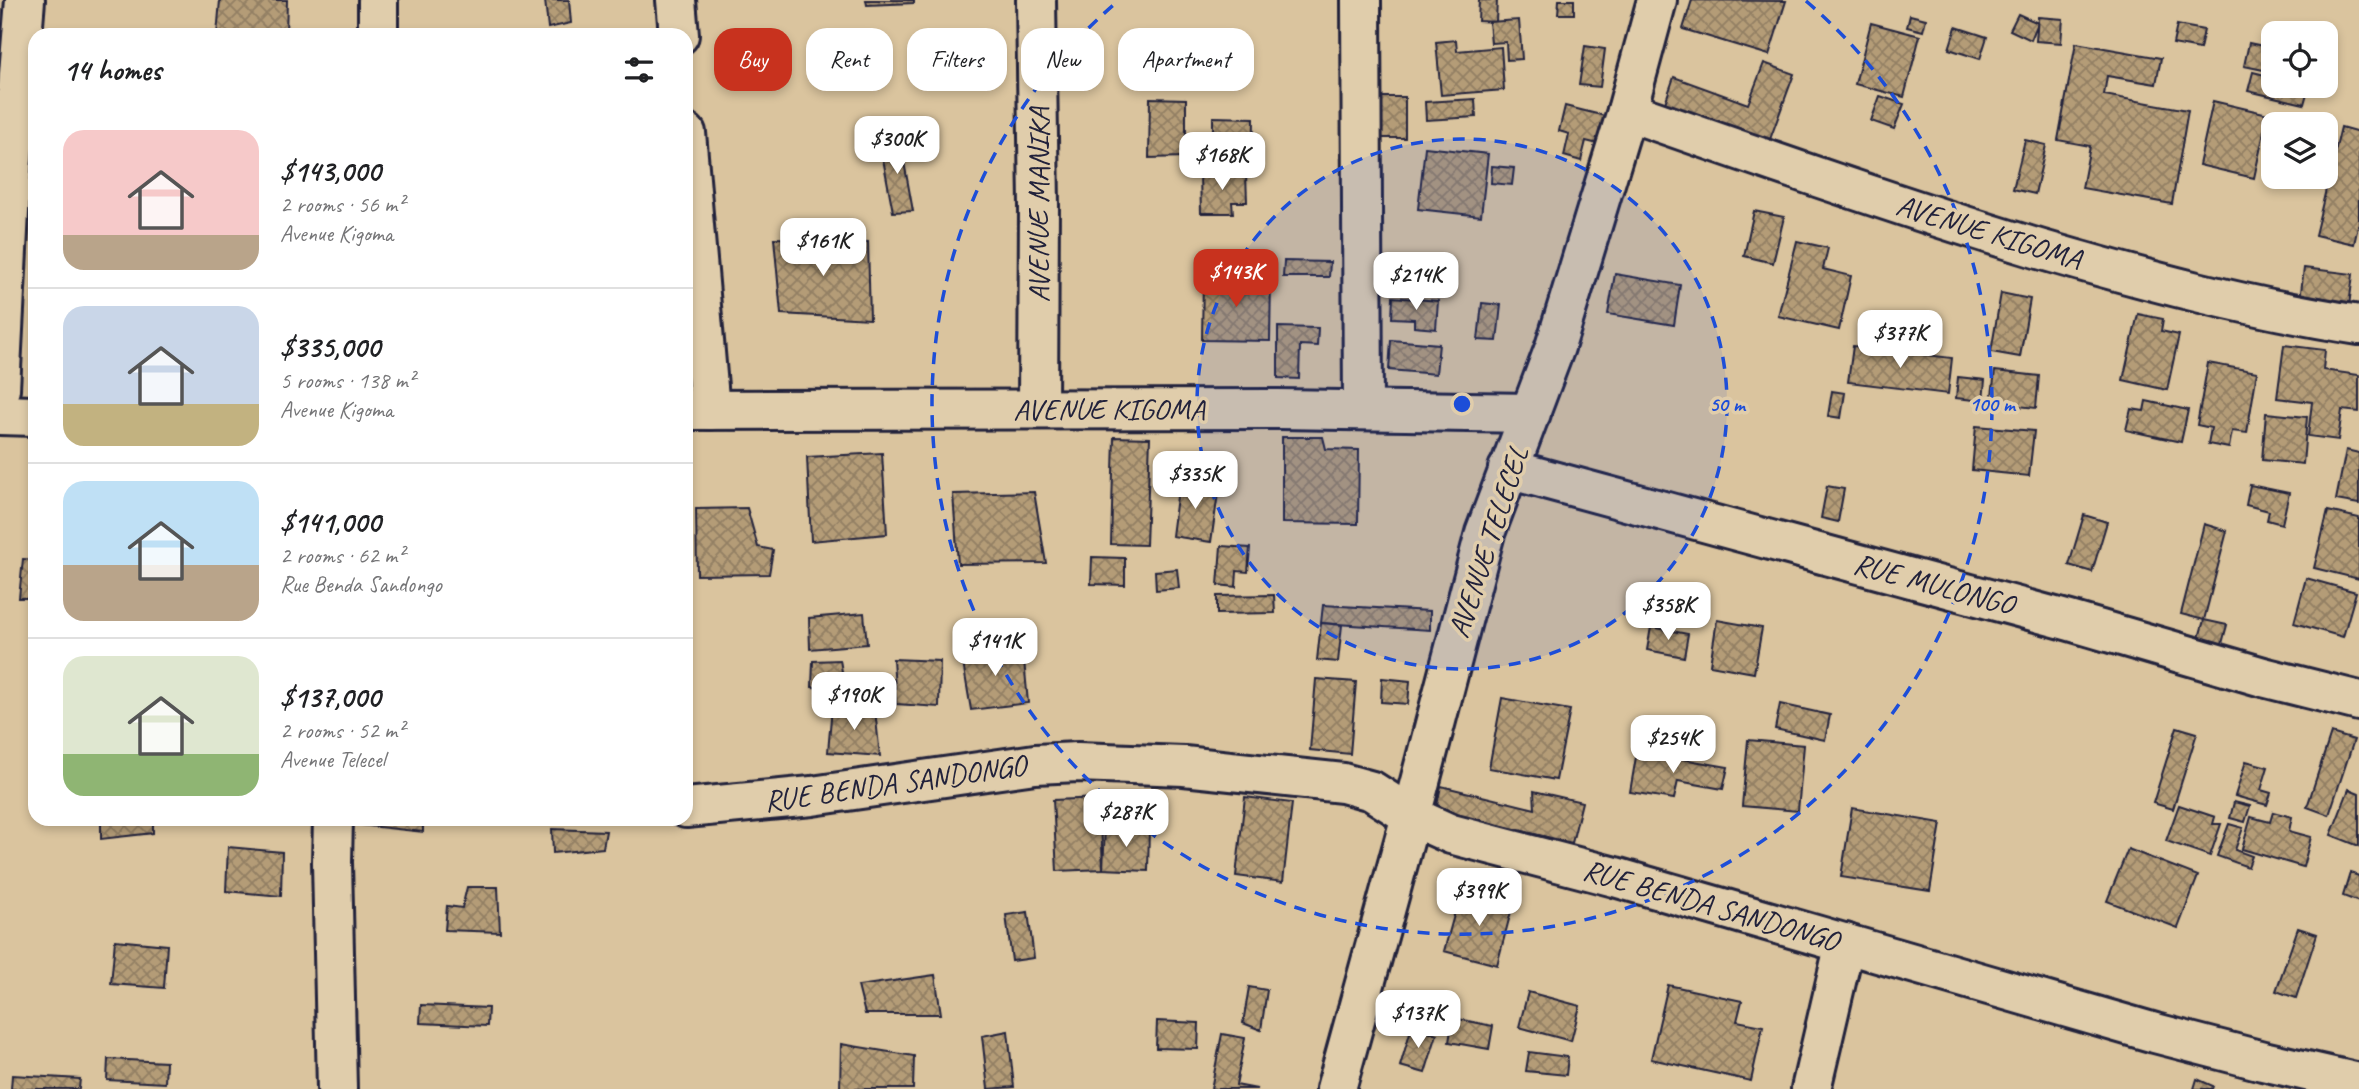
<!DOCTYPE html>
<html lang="en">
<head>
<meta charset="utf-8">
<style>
	:root { --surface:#fff; --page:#f6f6f6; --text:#202124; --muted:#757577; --line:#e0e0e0; --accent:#c8321e }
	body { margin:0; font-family:Caveat,sans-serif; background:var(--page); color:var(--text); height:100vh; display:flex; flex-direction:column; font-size:26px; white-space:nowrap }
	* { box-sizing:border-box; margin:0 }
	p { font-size:23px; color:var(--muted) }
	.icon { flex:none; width:38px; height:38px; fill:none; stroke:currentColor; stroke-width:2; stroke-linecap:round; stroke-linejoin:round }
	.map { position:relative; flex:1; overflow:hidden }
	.sheet { position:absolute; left:28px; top:28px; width:665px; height:798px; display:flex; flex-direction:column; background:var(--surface); border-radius:21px; box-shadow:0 4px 10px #0003 }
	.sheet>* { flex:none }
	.banner { position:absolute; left:714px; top:28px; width:665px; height:63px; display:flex; gap:14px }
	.tools { position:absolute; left:2261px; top:21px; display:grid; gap:14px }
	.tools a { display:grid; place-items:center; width:77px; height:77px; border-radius:14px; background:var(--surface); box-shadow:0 4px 10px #0003; font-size:35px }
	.price { position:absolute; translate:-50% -60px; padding:0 16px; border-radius:14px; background:#fff; color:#222; font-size:23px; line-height:46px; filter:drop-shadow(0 2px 4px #0008) }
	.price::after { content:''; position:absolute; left:50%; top:42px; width:21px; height:16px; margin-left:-10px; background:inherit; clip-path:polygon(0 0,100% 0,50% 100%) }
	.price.on { background:var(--accent); color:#fff }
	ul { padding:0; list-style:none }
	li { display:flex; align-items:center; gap:21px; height:175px; padding:0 35px }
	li+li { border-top:2px solid var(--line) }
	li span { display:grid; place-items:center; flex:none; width:196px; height:140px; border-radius:21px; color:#555 }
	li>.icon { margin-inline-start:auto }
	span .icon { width:84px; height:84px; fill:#fffc; stroke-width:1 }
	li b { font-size:30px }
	h2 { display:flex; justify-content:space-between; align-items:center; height:84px; padding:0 35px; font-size:30px }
	.pill { padding:0 24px; border-radius:21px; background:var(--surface); box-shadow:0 4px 10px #0003; font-size:24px; line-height:63px }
	.pill.on { background:var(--accent); color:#fff }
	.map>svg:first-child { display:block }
</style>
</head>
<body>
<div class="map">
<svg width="2359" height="1089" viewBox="0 0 2359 1089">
	<defs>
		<pattern id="building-cross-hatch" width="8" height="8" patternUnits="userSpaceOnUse" patternTransform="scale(1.75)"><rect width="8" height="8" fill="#b49c77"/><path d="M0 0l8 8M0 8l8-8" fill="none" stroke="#927f63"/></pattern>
	</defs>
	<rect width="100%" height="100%" fill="#dac49e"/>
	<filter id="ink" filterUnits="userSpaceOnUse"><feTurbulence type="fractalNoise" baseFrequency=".0143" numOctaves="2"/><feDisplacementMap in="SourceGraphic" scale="14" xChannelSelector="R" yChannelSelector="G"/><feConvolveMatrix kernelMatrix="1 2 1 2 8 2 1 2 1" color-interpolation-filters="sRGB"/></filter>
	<g filter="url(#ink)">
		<!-- building -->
		<g fill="url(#building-cross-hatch)" stroke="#22223b" stroke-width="2">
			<polygon points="220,0 287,0 286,35 217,35"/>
			<polygon points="545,0 569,0 571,23 548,28"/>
			<polygon points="866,0 914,0 914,3 867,5"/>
			<polygon points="1479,0 1497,0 1496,22 1478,21"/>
			<polygon points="1559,0 1574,0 1574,14 1558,14"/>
			<polygon points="1692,0 1786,1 1769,55 1683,29"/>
			<polygon points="2018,14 2038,23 2031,40 2010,30"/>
			<polygon points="1910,15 1926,19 1923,31 1907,27"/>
			<polygon points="2038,17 2063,19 2061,43 2036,41"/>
			<polygon points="1519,20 1522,59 1507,60 1506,42 1491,43 1489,22"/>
			<polygon points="1871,23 1920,36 1904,97 1855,84"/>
			<polygon points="2177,25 2204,30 2200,49 2173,44"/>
			<polygon points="1956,27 1987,37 1980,59 1949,49"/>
			<polygon points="1456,40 1457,51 1501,47 1504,90 1441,95 1436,42"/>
			<polygon points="2076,43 2161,58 2156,84 2107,76 2104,95 2188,110 2172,204 2082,188 2090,146 2058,140"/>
			<polygon points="2249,43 2273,48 2273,72 2244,66"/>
			<polygon points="1585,46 1605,49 1600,87 1579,85"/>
			<polygon points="1764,63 1794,74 1769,142 1665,103 1674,77 1748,104"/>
			<polygon points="2253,72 2273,77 2273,86 2309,86 2304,104 2248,91"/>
			<polygon points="1880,96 1904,104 1894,129 1871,121"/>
			<rect x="1381" y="97" width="24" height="41"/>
			<polygon points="1150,98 1186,99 1186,157 1149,158"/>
			<polygon points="1475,99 1476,117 1426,120 1425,102"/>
			<polygon points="2213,101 2268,114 2254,178 2199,165"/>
			<polygon points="1565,106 1609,117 1602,145 1586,141 1581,161 1564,156 1569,134 1559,131"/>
			<polygon points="1213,117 1254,118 1253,170 1213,170"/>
			<polygon points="2341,127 2359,132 2359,222 2354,244 2315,235"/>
			<polygon points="900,140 913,211 893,212 880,143"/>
			<polygon points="2025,140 2046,145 2035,194 2013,189"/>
			<polygon points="1425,147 1488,154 1481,216 1418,209"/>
			<polygon points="1492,166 1514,168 1512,185 1491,183"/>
			<polygon points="1246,173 1247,202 1232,202 1233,213 1201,213 1200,174"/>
			<polygon points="1754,211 1784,217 1773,263 1744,256"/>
			<polygon points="774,238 868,242 870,319 781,314"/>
			<polygon points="1797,241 1828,248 1823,269 1851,276 1839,330 1778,316"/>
			<polygon points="1284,261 1330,262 1329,277 1283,277"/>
			<polygon points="2304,268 2353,274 2349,306 2300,300"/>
			<polygon points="1615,274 1680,285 1674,325 1608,314"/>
			<polygon points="1203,277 1271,278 1270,341 1202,340"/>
			<polygon points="2001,293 2030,299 2020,357 1991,352"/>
			<polygon points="1393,297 1438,301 1436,329 1414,327 1414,319 1392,318"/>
			<polygon points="1482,303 1501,305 1497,341 1478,340"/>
			<polygon points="2138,314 2163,319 2161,331 2179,335 2167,390 2123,380"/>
			<polygon points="1278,327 1318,328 1317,346 1300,345 1299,379 1278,378"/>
			<polygon points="1391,340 1439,344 1436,374 1389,370"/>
			<polygon points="2284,345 2325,350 2323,370 2359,375 2359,412 2342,410 2338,440 2308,436 2312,402 2277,398"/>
			<polygon points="1853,346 1952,358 1948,394 1848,382"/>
			<polygon points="2208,363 2257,372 2247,433 2232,431 2229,448 2208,444 2211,428 2197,425"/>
			<polygon points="1995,371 2039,376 2036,408 1991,403"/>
			<polygon points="1958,377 1985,380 1983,401 1956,398"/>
			<polygon points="1832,391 1845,393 1841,418 1828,416"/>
			<polygon points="2146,401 2188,410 2181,442 2126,430 2131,409 2144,411"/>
			<polygon points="2266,413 2307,417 2303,464 2262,460"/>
			<polygon points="1976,426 2034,431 2029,476 1972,470"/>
			<polygon points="1114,437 1150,438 1146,545 1111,544"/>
			<polygon points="1282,437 1323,437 1326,449 1359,450 1358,524 1282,523"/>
			<polygon points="2346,450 2359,453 2359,504 2336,500"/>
			<polygon points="882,453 887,534 811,541 807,457"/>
			<polygon points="1179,481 1219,487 1211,542 1172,536"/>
			<polygon points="2250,485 2289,493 2282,524 2267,520 2269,511 2246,505"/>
			<polygon points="1827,486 1844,489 1838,522 1821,518"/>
			<polygon points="1034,492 1046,563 958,564 953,494"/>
			<polygon points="747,508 758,547 773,550 769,574 697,575 696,509"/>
			<polygon points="2328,511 2359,518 2359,579 2314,568"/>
			<polygon points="2084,515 2107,522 2092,572 2069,565"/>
			<polygon points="2204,524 2227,531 2204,620 2181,614"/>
			<polygon points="1221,546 1250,548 1248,572 1237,571 1236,587 1218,585"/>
			<polygon points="1092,557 1125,558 1125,585 1091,584"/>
			<polygon points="23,559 35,560 35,598 19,598"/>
			<polygon points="1177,569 1179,588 1156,590 1155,571"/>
			<polygon points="2306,578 2356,592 2343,637 2294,623"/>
			<polygon points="1274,595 1275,613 1217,614 1217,596"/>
			<polygon points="1323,605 1430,611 1430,630 1321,623"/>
			<polygon points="864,613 867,644 810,649 809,618"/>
			<polygon points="1717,620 1762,628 1754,673 1710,665"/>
			<polygon points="2204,620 2227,625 2220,651 2197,645"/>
			<polygon points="1321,623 1342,625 1338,662 1317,660"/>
			<polygon points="1651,627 1688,634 1684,657 1647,650"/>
			<polygon points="1023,649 1028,703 971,710 961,651"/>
			<polygon points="893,659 940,661 939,707 896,704"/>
			<polygon points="840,660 845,689 812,687 813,661"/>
			<polygon points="1382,678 1410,681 1408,704 1381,702"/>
			<polygon points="1316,679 1356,682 1350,754 1310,750"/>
			<polygon points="1502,698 1570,710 1556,780 1489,768"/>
			<polygon points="1780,704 1830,715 1825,740 1775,729"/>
			<polygon points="832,706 875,710 880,756 828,752"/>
			<polygon points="2177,727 2197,733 2173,809 2153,803"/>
			<polygon points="2331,733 2354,740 2329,815 2307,807"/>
			<polygon points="1748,740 1804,745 1798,811 1742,806"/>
			<polygon points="1637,751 1728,767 1723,789 1678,781 1674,799 1630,792"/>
			<polygon points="2246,761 2268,767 2261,790 2271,793 2267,805 2235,796"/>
			<polygon points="1441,786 1535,809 1534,791 1582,802 1572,843 1436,810"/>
			<polygon points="2349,789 2359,793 2359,846 2331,835"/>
			<polygon points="1245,797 1292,803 1283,882 1236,876"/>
			<polygon points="1100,798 1103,869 1057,871 1053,800"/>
			<polygon points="2234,802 2250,806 2245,822 2230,818"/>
			<polygon points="2179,805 2215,817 2213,824 2221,824 2210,856 2166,841"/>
			<polygon points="1852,808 1941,823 1930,891 1841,877"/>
			<polygon points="2273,812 2292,817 2289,831 2311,837 2303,867 2242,849 2251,817 2270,822"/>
			<polygon points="101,819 153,819 153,833 101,839"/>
			<polygon points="361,819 423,819 423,832 361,825"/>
			<polygon points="2229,824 2243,828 2235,850 2252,856 2248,867 2217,856"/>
			<polygon points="1105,828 1149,828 1148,871 1103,869"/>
			<polygon points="552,829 606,831 603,848 553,853"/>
			<polygon points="228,847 282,852 281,896 226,891"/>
			<polygon points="2128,849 2198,876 2178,928 2107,901"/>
			<polygon points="2350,873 2359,876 2359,902 2343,896"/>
			<polygon points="467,887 498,887 500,932 445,930 447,906 462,908"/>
			<polygon points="1461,890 1513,904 1497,965 1444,951"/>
			<polygon points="1028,912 1034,958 1012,961 1006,915"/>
			<polygon points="2298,928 2317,934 2296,998 2276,991"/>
			<polygon points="115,940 167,945 164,988 111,984"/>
			<polygon points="935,975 941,1014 865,1014 858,986"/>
			<polygon points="1668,985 1742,1001 1737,1021 1763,1026 1751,1081 1651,1059"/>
			<polygon points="1249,987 1267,990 1261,1030 1243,1023"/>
			<polygon points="1528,992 1580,1006 1571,1041 1519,1027"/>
			<polygon points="421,1005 488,1008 487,1026 420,1023"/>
			<polygon points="1453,1018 1493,1026 1489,1049 1449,1042"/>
			<polygon points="1157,1021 1199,1023 1198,1049 1156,1048"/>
			<polygon points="1412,1026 1437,1034 1425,1073 1400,1066"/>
			<polygon points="1008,1031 1014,1087 988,1089 982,1036"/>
			<polygon points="1222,1034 1245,1038 1236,1085 1257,1089 1211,1089"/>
			<polygon points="841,1044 914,1056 913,1089 840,1089"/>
			<polygon points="1529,1052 1568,1057 1566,1075 1526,1071"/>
			<polygon points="108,1059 166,1062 165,1083 107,1080"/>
			<polygon points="12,1075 80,1079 79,1089 11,1089"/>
			<polygon points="2197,1079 2213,1086 2212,1089 2194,1089"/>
		</g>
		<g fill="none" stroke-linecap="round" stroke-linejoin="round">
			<!-- minor casing -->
			<g stroke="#22223b" stroke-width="44">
				<g id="minor">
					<polyline points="378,0 378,35"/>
					<polyline points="676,0 679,35"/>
					<polyline points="1036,0 1039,206 1038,409"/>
					<polyline points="1361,0 1363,409"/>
					<path d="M1627,111C1764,159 1901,207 2039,249C2145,280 2250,308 2359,325"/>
					<polyline points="686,133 710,410"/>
					<polyline points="0,389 11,172 25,0"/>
					<polyline points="686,410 1279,409 1531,413"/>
					<polyline points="0,415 35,416"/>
					<polyline points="1508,469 2070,621 2263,677 2359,701"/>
					<polyline points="686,808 812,796 1035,764 1078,762 1184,766 1343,783 1372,791 1411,816 1451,834 1615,877 2155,1033 2263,1061 2359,1083"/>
					<polyline points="333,819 332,862 337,1089"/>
					<polyline points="1336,1089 1411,816 1485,533 1555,347 1627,111 1657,0"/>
					<polyline points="1811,1089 1845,943"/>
				</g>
			</g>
			<!-- minor -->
			<use href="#minor" stroke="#e0cdab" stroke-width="38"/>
		</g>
	</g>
	<!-- distance rings -->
	<circle cx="1462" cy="404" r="265" fill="#1d4ed8" fill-opacity=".12"/>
	<g fill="none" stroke="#1d4ed8" stroke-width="3.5" stroke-dasharray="12 9">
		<circle cx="1462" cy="404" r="265"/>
		<path d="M1806 1A530 530 0 1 1 1118 1"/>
	</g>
	<g text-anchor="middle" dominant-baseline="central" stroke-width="7" stroke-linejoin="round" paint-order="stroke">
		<!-- street labels -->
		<g font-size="30" fill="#22223b" stroke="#e0cdab">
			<text transform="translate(1038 205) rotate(-90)">AVENUE MANIKA</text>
			<text transform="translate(1989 232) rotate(17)">AVENUE KIGOMA</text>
			<text x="1109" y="409">AVENUE KIGOMA</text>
			<text transform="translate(1488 542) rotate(-72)">AVENUE TELECEL</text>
			<text transform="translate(1934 584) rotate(15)">RUE MULONGO</text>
			<text transform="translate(895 783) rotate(-8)">RUE BENDA SANDONGO</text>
			<text transform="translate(1711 905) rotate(16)">RUE BENDA SANDONGO</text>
		</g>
	</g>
	<circle cx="1462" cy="404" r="10" fill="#1d4ed8" stroke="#e0cdab" stroke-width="3.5"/>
	<g font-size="21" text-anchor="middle" font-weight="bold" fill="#1d4ed8" stroke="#e0cdab" stroke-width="7" stroke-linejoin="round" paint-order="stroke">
		<text x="1727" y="411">50 m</text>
		<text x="1992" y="411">100 m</text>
	</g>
</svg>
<div class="tools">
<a><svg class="icon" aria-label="locate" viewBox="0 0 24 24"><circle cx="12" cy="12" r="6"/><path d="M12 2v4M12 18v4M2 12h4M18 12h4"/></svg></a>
<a><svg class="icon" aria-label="layers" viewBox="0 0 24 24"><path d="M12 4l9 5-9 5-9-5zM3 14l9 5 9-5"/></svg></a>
</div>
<b class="price" style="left:897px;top:176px">$300K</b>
<b class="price" style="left:1222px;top:192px">$168K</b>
<b class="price" style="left:823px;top:278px">$161K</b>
<b class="price on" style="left:1236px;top:309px">$143K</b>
<b class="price" style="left:1416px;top:312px">$214K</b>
<b class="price" style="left:1900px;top:370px">$377K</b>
<b class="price" style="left:1195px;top:511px">$335K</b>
<b class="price" style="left:1668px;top:642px">$358K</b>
<b class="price" style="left:995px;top:678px">$141K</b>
<b class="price" style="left:854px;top:732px">$190K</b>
<b class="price" style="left:1673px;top:775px">$254K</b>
<b class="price" style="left:1126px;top:849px">$287K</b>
<b class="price" style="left:1479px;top:928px">$399K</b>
<b class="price" style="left:1418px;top:1050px">$137K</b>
<div class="banner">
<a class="pill on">Buy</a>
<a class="pill">Rent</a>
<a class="pill">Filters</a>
<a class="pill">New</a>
<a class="pill">Apartment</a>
</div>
<section class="sheet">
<h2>14 homes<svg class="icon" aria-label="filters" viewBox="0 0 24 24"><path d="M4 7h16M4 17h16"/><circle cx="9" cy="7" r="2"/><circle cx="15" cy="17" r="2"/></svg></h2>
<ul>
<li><span style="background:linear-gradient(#f6c9c9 75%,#b9a48a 0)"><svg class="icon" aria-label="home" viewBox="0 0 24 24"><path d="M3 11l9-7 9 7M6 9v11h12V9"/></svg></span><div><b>$143,000</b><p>2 rooms · 56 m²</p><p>Avenue Kigoma</p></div></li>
<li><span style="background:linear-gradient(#c9d6e8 70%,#c2b280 0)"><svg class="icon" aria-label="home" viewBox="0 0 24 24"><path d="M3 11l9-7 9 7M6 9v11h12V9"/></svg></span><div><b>$335,000</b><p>5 rooms · 138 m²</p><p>Avenue Kigoma</p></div></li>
<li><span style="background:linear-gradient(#bfe0f5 60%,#b9a48a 0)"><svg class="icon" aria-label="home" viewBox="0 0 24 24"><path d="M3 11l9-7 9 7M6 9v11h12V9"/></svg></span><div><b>$141,000</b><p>2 rooms · 62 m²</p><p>Rue Benda Sandongo</p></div></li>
<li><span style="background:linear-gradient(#dfe7d0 70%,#8fb573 0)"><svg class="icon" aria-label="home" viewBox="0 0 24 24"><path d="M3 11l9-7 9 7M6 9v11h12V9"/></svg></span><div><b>$137,000</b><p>2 rooms · 52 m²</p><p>Avenue Telecel</p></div></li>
</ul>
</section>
</div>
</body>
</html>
